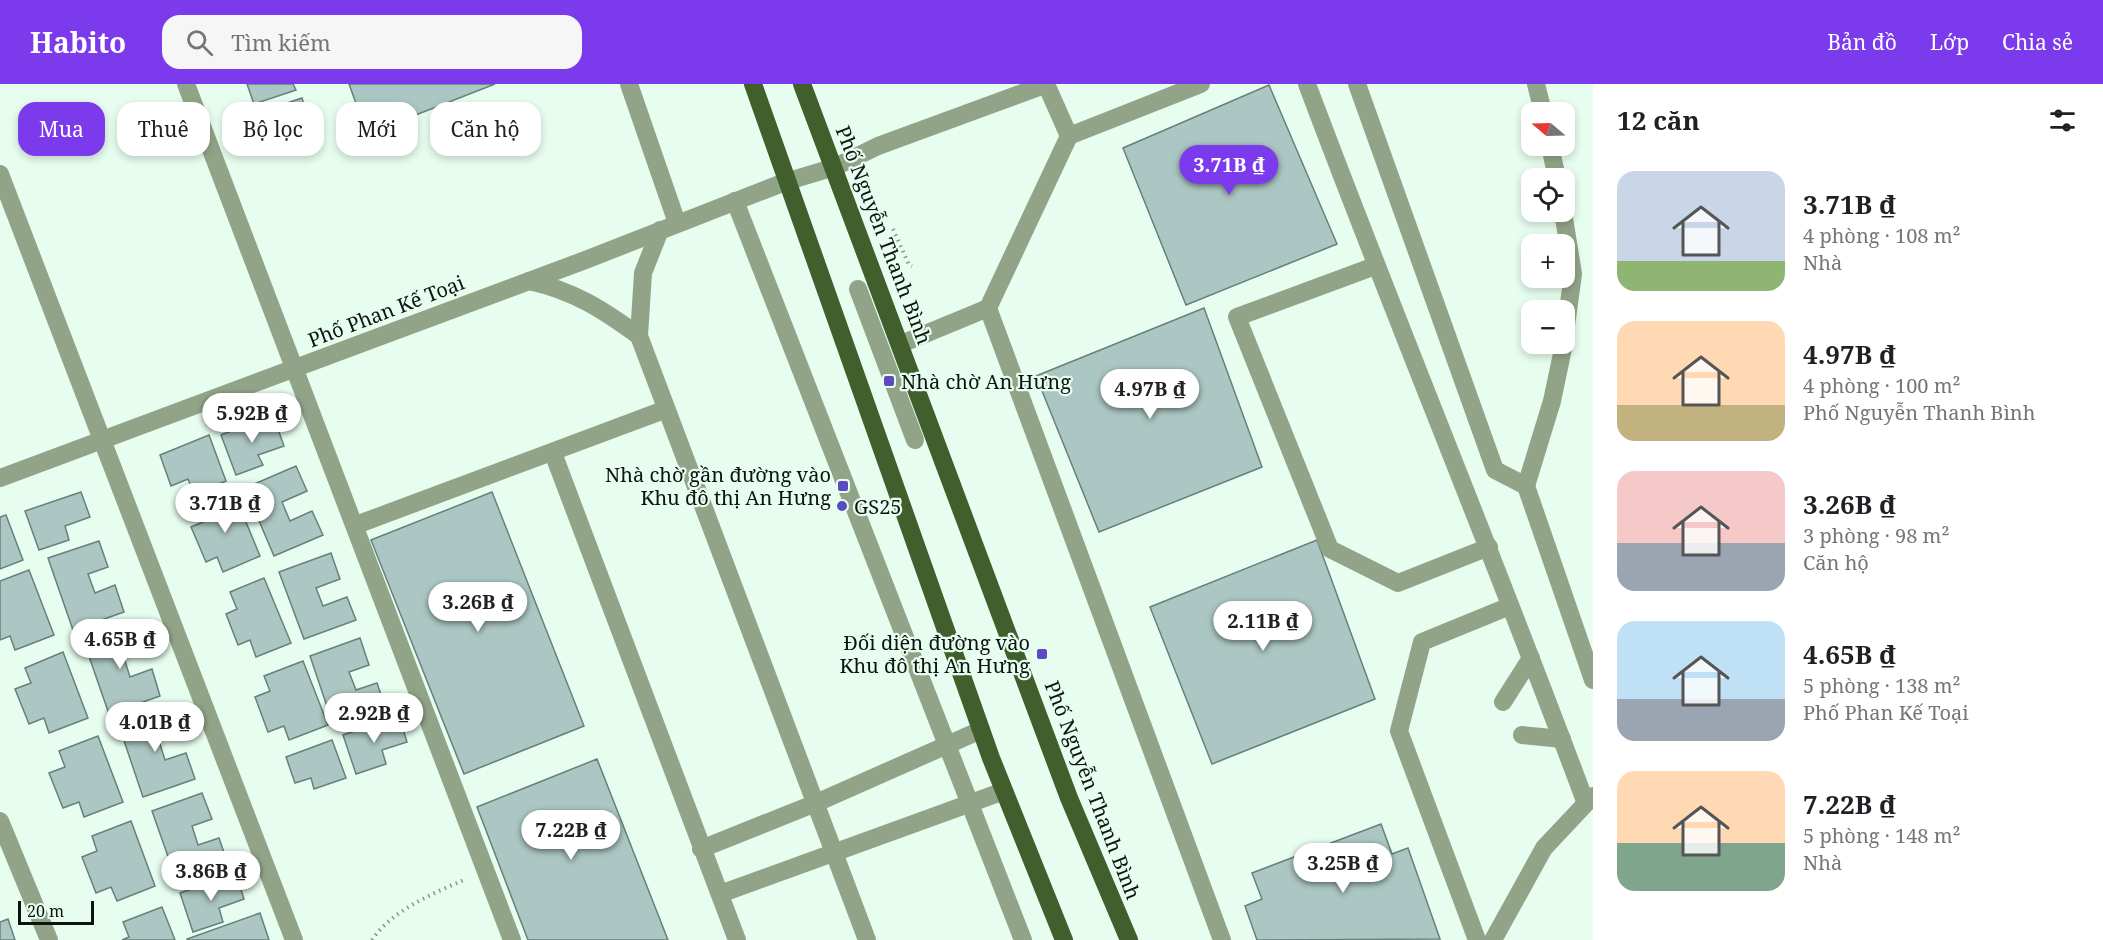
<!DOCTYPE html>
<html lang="vi">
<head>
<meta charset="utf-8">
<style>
	:root { --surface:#fff; --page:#f6f6f6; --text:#202124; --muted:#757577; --accent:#7c3aed }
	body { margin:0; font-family:"Noto Serif",serif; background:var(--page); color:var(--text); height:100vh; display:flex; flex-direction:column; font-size:22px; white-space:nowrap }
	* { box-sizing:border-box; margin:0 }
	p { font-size:20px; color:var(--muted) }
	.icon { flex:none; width:33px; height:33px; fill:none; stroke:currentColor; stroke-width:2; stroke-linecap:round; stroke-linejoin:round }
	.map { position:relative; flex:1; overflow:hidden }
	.side { display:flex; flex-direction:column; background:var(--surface); width:510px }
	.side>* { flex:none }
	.banner { position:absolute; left:18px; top:18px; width:570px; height:54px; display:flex; gap:12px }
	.needle { width:39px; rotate:289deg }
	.fabs { position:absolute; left:1521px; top:18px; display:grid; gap:12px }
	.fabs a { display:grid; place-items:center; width:54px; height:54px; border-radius:12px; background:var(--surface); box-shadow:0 3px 9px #0003; font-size:30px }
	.scale { position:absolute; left:18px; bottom:15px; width:76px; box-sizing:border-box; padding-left:6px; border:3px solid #0d1410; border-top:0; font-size:16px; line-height:21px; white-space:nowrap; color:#0d1410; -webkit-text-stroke:4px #e6fdef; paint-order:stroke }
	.price { position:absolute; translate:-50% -51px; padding:0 14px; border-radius:21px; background:#fff; color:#222; font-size:20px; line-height:39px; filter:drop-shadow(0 2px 3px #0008) }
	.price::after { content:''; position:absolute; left:50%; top:36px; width:18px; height:14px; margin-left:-9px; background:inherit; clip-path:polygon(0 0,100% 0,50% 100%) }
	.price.selected { background:var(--accent); color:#fff }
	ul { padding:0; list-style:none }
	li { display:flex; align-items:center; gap:18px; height:150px; padding:0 24px }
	li span { display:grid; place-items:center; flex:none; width:168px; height:120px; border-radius:18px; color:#555 }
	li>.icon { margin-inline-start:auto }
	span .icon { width:72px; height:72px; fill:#fffc; stroke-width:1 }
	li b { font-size:26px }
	h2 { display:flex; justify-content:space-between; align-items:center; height:72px; padding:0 24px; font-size:26px }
	.pill { padding:0 21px; border-radius:18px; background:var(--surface); box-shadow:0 3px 9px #0003; font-size:21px; line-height:54px }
	.pill.selected { background:var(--accent); color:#fff }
	header { display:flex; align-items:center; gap:36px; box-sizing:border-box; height:84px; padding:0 30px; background:var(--accent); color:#fff }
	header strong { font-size:28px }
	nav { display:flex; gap:33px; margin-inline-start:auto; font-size:21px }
	.search { width:420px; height:54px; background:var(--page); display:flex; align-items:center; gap:15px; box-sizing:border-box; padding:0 21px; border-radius:18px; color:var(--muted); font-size:22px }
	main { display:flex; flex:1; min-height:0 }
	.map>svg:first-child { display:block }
</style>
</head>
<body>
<header>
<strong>Habito</strong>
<div class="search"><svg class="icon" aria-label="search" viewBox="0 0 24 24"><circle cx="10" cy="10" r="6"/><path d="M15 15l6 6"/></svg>Tìm kiếm</div>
<nav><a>Bản đồ</a><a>Lớp</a><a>Chia sẻ</a></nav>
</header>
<main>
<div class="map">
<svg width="1593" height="856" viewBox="0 0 1593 856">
	<rect width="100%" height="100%" fill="#e6fdef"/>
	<!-- building -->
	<g fill="#acc7c3" stroke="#66807b" stroke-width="1.5">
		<polygon points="247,0 293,0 296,6 254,20"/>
		<polygon points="349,0 495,0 367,50"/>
		<polygon points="1269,1 1337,160 1186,221 1123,64"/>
		<polygon points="302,14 312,47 270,60 260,28"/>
		<polygon points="1204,224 1262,383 1099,448 1036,292"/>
		<polygon points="273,331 284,362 258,371 263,381 236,391 221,351"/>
		<polygon points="209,351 226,397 194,410 188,395 171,402 160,371"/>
		<polygon points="296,382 307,407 282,418 290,437 312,427 323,451 274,472 245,404"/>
		<polygon points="81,408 90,433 65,442 69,456 39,466 25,427"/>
		<polygon points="492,408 584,642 464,690 371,456"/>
		<polygon points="234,409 260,472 223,488 217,473 206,478 191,443 203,438 197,424"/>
		<polygon points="6,431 23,476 0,485 0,433"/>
		<polygon points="1317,456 1375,615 1212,680 1150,523"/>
		<polygon points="99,457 108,483 88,490 95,509 115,501 124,528 73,546 48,474"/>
		<polygon points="331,469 340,495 316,504 323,522 347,513 356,536 304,555 279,488"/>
		<polygon points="29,486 54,551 15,566 10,552 0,556 0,497"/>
		<polygon points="264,494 291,559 256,573 250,556 238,561 226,530 237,525 230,508"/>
		<polygon points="135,540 144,567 124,574 130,593 152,585 160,612 109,630 84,558"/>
		<polygon points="360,554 369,581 349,588 356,606 377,599 386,625 334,643 310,572"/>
		<polygon points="63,568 88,634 49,649 44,634 29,640 15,605 31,599 25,584"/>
		<polygon points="303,577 328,641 289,656 284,642 268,648 255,613 270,607 264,592"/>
		<polygon points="169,624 178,650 159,657 165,676 186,669 195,695 143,713 119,642"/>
		<polygon points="399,632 407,658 382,666 386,680 356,690 343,651"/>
		<polygon points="98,652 123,718 84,733 79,718 63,724 49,689 65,683 59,667"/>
		<polygon points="332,656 346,694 314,705 311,694 295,699 286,673"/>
		<polygon points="597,675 668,856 528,856 477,723"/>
		<polygon points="202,709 212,735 192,742 198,761 219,754 228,780 177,798 152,727"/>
		<polygon points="131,737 155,802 117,817 111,803 96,809 82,773 97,767 92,752"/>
		<polygon points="1381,740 1392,770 1408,764 1440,855 1257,856 1245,822 1262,815 1252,789"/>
		<polygon points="236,790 244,815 219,824 223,838 193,848 180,809"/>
		<polygon points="162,823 175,856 122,856 129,853 123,838"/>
		<polygon points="260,829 269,856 187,856 187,855"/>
		<polygon points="8,835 15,856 0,856 0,838"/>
	</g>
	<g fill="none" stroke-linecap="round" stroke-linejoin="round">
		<!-- path -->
		<g stroke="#88988f" stroke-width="4" stroke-dasharray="1.5 4.5" stroke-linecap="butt">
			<polyline points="893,145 909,181 912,182"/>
			<path d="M372,856C392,826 434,809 466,795"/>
		</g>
		<!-- minor -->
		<g stroke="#92a488" stroke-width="18">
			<polyline points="186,0 512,856"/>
			<polyline points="629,0 677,139"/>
			<polyline points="1046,0 1069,52"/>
			<path d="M1307,0C1397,240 1496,477 1585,717"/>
			<polyline points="1357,0 1495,386 1526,402 1593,596"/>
			<polyline points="1536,0 1543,28"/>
			<polyline points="1550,62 1557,94"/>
			<polyline points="0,90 294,856"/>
			<polyline points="735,117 1023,856"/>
			<polyline points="1563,128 1573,190 1564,256"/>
			<polyline points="660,146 643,189 639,252 867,856"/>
			<polyline points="1375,182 1237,233 1330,465 1398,499 1489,463"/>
			<path d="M529,197C574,207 602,225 639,252"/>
			<polyline points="858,205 915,356"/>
			<polyline points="988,224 1222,856"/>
			<polyline points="901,260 988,224 1069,52 1201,0"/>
			<polyline points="553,369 737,856"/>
			<polyline points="0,394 588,175 785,98 835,83 878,62 1047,0"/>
			<polyline points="1526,402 1552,317 1564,260"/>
			<polyline points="356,441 664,326"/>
			<polyline points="1503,618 1531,574"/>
			<polyline points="1522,651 1562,655"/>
			<polyline points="0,737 49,856"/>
			<polyline points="701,765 816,719 981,646"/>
			<polyline points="720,810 1004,707"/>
			<polyline points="1477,856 1399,647 1422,558 1510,522"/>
			<polyline points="1493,856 1544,764 1593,712"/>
		</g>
		<!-- major -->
		<g stroke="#415f2d" stroke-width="18">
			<polyline points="753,0 991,674 1064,856"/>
			<polyline points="802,0 1069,714 1129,856"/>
		</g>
	</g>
	<!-- markers -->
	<g fill="#5b4ac2" stroke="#e6fdef" stroke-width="2">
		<rect x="883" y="291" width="12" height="12" rx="3"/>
		<rect x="837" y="396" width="12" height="12" rx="3"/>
		<circle cx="842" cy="422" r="6"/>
		<rect x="1036" y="564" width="12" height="12" rx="3"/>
	</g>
	<g text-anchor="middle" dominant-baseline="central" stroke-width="4.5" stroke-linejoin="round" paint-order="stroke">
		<!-- street labels -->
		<g font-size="20" fill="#0d1410" stroke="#e6fdef">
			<text transform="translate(884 151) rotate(69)">Phố Nguyễn Thanh Bình</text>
			<text transform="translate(386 227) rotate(-21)">Phố Phan Kế Toại</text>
			<text transform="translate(1093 706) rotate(69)">Phố Nguyễn Thanh Bình</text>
		</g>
		<!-- poi labels -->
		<g font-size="20" fill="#0d1410" stroke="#e6fdef" text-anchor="start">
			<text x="901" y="297">Nhà chờ An Hưng</text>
			<text x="831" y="390" text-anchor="end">Nhà chờ gần đường vào<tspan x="831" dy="23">Khu đô thị An Hưng</tspan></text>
			<text x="854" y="422">GS25</text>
			<text x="1030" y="558" text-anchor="end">Đối diện đường vào<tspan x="1030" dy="23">Khu đô thị An Hưng</tspan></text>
		</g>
	</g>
</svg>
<div class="fabs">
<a><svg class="needle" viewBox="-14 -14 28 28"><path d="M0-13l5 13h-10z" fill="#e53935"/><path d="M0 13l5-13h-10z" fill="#757577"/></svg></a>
<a><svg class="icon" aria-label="locate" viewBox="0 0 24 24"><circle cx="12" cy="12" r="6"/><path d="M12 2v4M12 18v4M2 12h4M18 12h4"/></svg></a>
<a>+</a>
<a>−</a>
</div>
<div class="scale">20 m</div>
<b class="price selected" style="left:1229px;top:112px">3.71B ₫</b>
<b class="price" style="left:1150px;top:336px">4.97B ₫</b>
<b class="price" style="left:252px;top:360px">5.92B ₫</b>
<b class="price" style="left:225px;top:450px">3.71B ₫</b>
<b class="price" style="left:478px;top:549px">3.26B ₫</b>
<b class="price" style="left:1263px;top:568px">2.11B ₫</b>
<b class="price" style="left:120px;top:586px">4.65B ₫</b>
<b class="price" style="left:374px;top:660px">2.92B ₫</b>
<b class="price" style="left:155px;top:669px">4.01B ₫</b>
<b class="price" style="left:571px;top:777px">7.22B ₫</b>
<b class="price" style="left:1343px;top:810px">3.25B ₫</b>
<b class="price" style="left:211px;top:818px">3.86B ₫</b>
<div class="banner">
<a class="pill selected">Mua</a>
<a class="pill">Thuê</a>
<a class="pill">Bộ lọc</a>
<a class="pill">Mới</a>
<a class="pill">Căn hộ</a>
</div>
</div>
<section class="side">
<h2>12 căn<svg class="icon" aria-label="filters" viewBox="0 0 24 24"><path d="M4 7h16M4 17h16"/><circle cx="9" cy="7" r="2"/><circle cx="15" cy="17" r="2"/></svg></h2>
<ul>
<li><span style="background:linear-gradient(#c9d6e8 75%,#8fb573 0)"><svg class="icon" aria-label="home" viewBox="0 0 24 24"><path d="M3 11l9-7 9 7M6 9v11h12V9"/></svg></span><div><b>3.71B ₫</b><p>4 phòng · 108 m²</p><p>Nhà</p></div></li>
<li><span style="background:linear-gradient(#ffd9b3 70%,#c2b280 0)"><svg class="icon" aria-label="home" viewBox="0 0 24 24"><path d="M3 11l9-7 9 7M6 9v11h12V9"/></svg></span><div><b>4.97B ₫</b><p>4 phòng · 100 m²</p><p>Phố Nguyễn Thanh Bình</p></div></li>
<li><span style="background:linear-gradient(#f6c9c9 60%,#9aa5b1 0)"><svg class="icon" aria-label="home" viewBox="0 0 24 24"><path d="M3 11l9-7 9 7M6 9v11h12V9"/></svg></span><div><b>3.26B ₫</b><p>3 phòng · 98 m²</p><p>Căn hộ</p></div></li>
<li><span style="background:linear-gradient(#bfe0f5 65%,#9aa5b1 0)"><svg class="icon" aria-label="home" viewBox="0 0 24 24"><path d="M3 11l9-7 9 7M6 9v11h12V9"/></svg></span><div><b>4.65B ₫</b><p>5 phòng · 138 m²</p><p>Phố Phan Kế Toại</p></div></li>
<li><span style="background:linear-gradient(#ffd9b3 60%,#7fa58c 0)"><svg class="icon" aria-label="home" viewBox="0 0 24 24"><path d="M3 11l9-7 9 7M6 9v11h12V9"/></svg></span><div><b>7.22B ₫</b><p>5 phòng · 148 m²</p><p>Nhà</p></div></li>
</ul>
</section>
</main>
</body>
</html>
